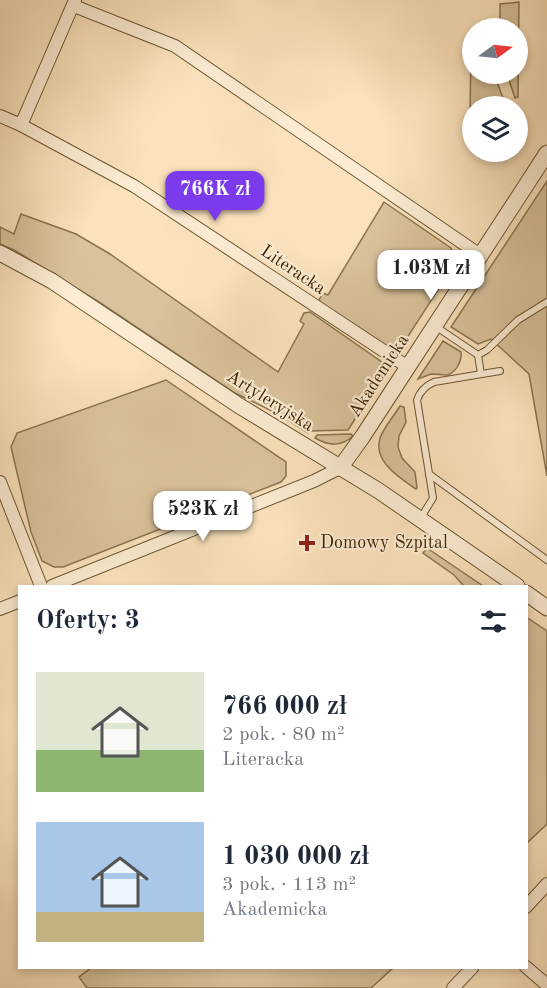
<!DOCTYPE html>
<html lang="pl">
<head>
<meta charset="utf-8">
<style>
	:root { --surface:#fff; --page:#f2f2f3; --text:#1f2937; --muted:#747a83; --accent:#7c3aed }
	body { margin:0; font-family:"Old Standard TT",serif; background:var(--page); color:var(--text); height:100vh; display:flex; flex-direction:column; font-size:22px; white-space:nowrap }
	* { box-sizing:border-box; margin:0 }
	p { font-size:20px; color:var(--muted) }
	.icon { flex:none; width:33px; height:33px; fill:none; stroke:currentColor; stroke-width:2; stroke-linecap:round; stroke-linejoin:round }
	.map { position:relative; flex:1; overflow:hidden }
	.panel { position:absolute; left:18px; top:585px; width:510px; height:384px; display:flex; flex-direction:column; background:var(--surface); border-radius:0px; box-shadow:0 3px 9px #0003 }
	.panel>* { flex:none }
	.needle { width:39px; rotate:75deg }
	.buttons { position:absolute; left:462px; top:18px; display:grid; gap:12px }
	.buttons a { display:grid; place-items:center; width:66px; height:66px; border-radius:50%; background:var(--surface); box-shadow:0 3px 9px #0003; font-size:30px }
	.price { position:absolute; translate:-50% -51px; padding:0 14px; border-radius:12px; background:#fff; color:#222; font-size:20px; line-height:39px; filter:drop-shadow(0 2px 3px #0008) }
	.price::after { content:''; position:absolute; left:50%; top:36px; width:18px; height:14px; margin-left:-9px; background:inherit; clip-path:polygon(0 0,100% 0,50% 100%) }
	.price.current { background:var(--accent); color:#fff }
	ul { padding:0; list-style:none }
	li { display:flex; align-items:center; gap:18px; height:150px; padding:0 18px }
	li span { display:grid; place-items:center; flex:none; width:168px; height:120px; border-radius:0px; color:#555 }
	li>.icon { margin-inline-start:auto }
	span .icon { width:72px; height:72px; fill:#fffc; stroke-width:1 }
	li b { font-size:26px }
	h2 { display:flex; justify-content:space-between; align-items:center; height:72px; padding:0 18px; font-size:26px }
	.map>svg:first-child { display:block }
</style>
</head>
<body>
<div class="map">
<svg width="547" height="988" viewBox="0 0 547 988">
	<rect width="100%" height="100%" fill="#fbe2bc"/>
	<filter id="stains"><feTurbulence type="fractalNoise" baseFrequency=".00333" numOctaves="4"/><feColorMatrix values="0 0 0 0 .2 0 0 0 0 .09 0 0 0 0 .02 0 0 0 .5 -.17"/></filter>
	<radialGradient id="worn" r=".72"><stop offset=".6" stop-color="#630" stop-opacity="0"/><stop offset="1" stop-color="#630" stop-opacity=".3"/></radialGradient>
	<!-- green -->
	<g fill="#dac29c" stroke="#8a744e" stroke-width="1.5">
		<polygon points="519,2 518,97 515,98 507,74 518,74 518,28 500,28 500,4"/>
		<polygon points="471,50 472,50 472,74 494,74 506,106 472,106 472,116 470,116"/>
		<polygon points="547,181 547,476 529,374 491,339 478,344 451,327"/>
		<polygon points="384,202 451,248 456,262 398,352 391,350 321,303 319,300 323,293 328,295"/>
		<polygon points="21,214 76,234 110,254 278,372 304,324 300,321 304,313 310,312 389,367 348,430 309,431 308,433 280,415 235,393 99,302 14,250 0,244 0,227 14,234"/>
		<path d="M443,341L461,352C462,361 456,372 448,375L431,374L418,379Z"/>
		<polygon points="166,380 286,462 286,476 281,482 63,567 54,567 42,561 31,532 11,447 17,433"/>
		<path d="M400,406L404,407L406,422L399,436L398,447L402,458L415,472L417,488L416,489C400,478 373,462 380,438C384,427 394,416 400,406Z"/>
		<path d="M351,434L353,436C341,447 329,446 315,438L317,435Z"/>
		<polygon points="427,548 483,586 464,586 454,575 423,553"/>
		<polygon points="526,617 547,631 547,824 527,843"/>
		<polygon points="91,968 393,968 371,988 87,988 79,977"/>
	</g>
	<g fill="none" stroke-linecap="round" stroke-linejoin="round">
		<!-- service casing -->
		<g stroke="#6b5430" stroke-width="8">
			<g id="service">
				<polyline points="435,326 478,355 487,350 518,320 547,302"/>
				<polyline points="478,355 481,374"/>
				<polyline points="429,474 547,560"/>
				<path d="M420,519L433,498L417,400C420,391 425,386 434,382L500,371"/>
			</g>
		</g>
		<!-- minor casing -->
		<g stroke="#6b5430" stroke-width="14">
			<g id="minor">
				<polyline points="74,6 175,46 480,255"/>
				<polyline points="0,116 21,125 134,186 408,367"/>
				<polyline points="21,125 75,0"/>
				<polyline points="0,482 41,586"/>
				<polyline points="52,586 314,481 340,468"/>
				<polyline points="0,609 20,601"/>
				<polyline points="526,907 547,884"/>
				<polyline points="526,967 547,985"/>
				<polyline points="453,988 472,968"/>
			</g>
		</g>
		<!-- tertiary casing -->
		<g stroke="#6b5430" stroke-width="17">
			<g id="tertiary">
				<polyline points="0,253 52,281 238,405 379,491 517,586"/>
				<polyline points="340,468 363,436 547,153"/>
				<polyline points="526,593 547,608"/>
			</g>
		</g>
		<!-- service -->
		<use href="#service" stroke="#fcecd3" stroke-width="6"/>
		<!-- minor -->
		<use href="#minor" stroke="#fcecd3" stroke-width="12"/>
		<!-- tertiary -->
		<use href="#tertiary" stroke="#fcecd3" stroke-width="15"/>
	</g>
	<!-- markers -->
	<path fill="#8f2418" stroke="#fcecd3" stroke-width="2" d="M304 534h6v6h6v6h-6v6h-6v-6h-6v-6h6z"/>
	<g text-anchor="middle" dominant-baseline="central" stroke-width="4.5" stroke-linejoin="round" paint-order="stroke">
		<!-- street labels -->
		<g font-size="18" fill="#3b2501" stroke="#fcecd3">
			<text transform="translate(293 270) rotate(34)">Literacka</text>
			<text transform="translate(379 376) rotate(-57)">Akademicka</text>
			<text transform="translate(270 401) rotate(32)">Artyleryjska</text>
		</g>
		<!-- poi labels -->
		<g font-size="18" fill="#3b2501" stroke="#fcecd3" text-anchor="start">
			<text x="320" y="543">Domowy Szpital</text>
		</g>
	</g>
	<rect width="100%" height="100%" filter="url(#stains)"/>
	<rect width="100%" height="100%" fill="url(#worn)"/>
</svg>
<div class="buttons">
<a><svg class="needle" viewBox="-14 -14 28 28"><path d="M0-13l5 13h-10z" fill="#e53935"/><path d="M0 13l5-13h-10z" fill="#747a83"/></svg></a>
<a><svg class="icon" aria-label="layers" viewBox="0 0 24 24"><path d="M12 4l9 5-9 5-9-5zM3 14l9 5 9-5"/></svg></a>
</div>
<b class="price current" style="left:215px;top:222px">766K zł</b>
<b class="price" style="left:431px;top:301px">1.03M zł</b>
<b class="price" style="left:203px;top:542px">523K zł</b>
<section class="panel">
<h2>Oferty: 3<svg class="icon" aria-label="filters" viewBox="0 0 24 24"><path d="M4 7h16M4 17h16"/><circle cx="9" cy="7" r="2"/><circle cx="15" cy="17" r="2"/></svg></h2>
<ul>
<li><span style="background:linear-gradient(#dfe7d0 65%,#8fb573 0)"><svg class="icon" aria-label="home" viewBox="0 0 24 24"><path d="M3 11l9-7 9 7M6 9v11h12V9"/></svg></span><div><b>766 000 zł</b><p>2 pok. · 80 m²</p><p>Literacka</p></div></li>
<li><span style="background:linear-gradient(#a9c7e8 75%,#c2b280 0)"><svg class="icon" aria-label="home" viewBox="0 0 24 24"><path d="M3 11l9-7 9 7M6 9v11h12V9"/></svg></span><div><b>1 030 000 zł</b><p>3 pok. · 113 m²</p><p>Akademicka</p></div></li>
</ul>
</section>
</div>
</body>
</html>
